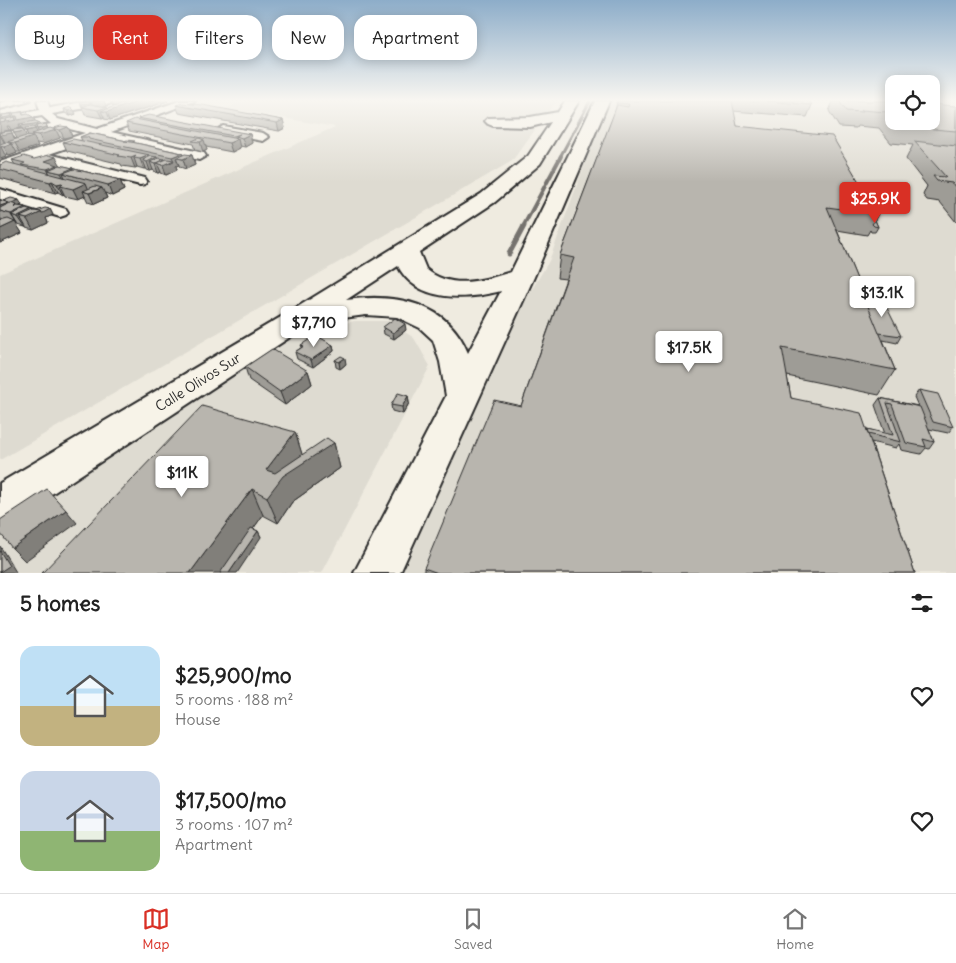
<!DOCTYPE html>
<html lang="en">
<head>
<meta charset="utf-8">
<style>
	:root { --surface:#fff; --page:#f6f6f6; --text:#222; --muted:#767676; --line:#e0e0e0; --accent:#d93025 }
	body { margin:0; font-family:Delius,sans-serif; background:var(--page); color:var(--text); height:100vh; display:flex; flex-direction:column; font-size:19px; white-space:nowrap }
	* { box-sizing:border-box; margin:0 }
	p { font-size:16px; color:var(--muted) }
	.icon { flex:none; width:28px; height:28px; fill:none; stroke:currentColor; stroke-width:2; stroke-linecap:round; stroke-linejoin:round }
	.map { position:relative; height:573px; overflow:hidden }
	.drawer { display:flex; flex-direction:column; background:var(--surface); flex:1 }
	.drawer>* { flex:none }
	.hud { position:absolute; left:15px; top:15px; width:500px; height:45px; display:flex; gap:10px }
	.fabs { position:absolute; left:885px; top:75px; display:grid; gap:10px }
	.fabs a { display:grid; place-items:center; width:55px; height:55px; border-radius:10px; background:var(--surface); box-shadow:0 2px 12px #0003; font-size:25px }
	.price { position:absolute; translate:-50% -42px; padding:0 11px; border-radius:5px; background:#fff; color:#222; font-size:16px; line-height:32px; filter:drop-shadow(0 1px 2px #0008) }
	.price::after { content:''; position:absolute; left:50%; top:30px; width:15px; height:11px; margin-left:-8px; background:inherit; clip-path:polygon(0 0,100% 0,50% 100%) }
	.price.on { background:var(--accent); color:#fff }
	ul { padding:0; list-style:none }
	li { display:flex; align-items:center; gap:15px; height:125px; padding:0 20px }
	li span { display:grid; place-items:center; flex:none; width:140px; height:100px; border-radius:15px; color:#555 }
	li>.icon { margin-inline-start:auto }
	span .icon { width:60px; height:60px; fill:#fffc; stroke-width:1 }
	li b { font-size:21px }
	h2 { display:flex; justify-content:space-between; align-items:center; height:60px; padding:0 20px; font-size:21px }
	.chip { padding:0 18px; border-radius:15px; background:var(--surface); box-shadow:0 2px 12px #0003; font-size:18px; line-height:45px }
	.chip.on { background:var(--accent); color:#fff }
	.menu { display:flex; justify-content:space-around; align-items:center; height:70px; border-top:1px solid var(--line); background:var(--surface); font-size:14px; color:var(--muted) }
	.menu a { display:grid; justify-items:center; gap:2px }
	.menu .on { color:var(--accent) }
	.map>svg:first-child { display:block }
</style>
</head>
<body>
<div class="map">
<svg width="956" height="573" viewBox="0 0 956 573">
	<rect width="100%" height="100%" fill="#efebe0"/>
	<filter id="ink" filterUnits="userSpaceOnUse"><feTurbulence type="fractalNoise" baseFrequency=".02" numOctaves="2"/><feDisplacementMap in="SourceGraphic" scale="10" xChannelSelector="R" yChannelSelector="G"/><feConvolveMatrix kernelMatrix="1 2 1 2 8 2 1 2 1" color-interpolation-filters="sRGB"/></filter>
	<g filter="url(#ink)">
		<!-- built -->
		<g fill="#dedbd1">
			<polygon points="246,101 556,101 512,161 0,460 0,274 335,127 226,108"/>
			<polygon points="608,101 743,101 894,115 894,121 956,121 956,573 361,573 549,261"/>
			<polygon points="355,321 388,321 414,338 430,366 322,573 0,573 0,519 302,332"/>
		</g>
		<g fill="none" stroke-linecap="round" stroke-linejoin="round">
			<!-- stream-far2 -->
			<polyline stroke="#74726e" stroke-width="3" points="560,157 590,101"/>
			<!-- stream-far1 -->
			<polyline stroke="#74726e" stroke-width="4" points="523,227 561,156"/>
			<!-- stream -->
			<polyline stroke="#74726e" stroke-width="5" points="509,254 524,226"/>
			<!-- minor casing -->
			<g stroke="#2b2b2b" stroke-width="4">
				<g id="minor">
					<polygon points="7,101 31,101 0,109 0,103"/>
					<polygon points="37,101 47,101 50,108 88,101 114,101 109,104 52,114 58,119 97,129 179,101 195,101 111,132 204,153 206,156 199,160 99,137 49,154 145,178 147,181 145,184 140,185 36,159 0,171 0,162 85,133 66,128 0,141 0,133 51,124 42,116 0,123 0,117 40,110"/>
					<polygon points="223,126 263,133 269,137 263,141 219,133 217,130"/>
					<polygon points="0,189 66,209 68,212 66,215 60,217 0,199"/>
				</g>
			</g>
			<!-- major casing -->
			<g stroke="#2b2b2b" stroke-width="4">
				<path id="major" d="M565,101H579L540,164L495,202L419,252L426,269C450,290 483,281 511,272L595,101H609L534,277L400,573H354L446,396L440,362L433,340L420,328L397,317L366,315L313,322L15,518L0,524V483L291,311L481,194L528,156L551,122L530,127L493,126L488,124L485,121L488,118L530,117L558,112ZM398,266C417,303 466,300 501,291L468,353C448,302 395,293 346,300Z"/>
			</g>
			<!-- minor -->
			<use href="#minor" fill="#f7f3e8" fill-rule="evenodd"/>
			<!-- major -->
			<use href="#major" fill="#f7f3e8" fill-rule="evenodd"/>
		</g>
		<!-- wall -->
		<g fill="#9e9c96" stroke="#2b2b2b" fill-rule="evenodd">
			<polygon points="90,101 104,101 107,109 113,107 110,101 121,101 122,104 131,101 168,101 110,120 104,119 104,117 102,118 85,115 80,102 91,104"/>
			<polygon points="617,101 809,101 812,105 807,117 733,111 737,126 878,214 875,220 878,227 875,232 871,232 870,230 867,235 837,230 865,299 901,336 897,343 883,340 895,370 879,395 787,376 791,398 867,429 885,434 875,405 880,398 918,406 914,397 919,390 953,427 948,433 929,429 934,442 929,449 926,448 921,454 901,450 899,444 896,448 871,442 915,573 424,573 424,568 521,406 566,279 557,278 560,255 615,112"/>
			<polygon points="833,101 894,101 894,121 931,121 956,106 956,222 940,202 927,200 923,195 927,186 906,159 913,145 891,143 879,128 857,126 856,128 839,127 829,111"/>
			<polygon points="176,105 283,120 285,128 279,131 179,113"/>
			<polygon points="64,109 76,114 70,116 65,113"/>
			<path d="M0,110L1,116H0L2,119H3V118L15,117L22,112L24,115L33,117L35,121L40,123L41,125L46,124L48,129H54V128L68,127L72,136L64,138L60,137V138L43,144L36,143L34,139L38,146L20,152H16L17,153L9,156L5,155L6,157L0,159V135L4,143L5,142L11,131L15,139H17L22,129L20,124H19L20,128L11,130L9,126H7L9,130L0,132ZM25,130L26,131L28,136H26L24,131Z"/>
			<polygon points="138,118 250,134 252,143 245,147 240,146 240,148 232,152 206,147 207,150 203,152 195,150 193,144 129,131 126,123 139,120"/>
			<polygon points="90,133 182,153 182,155 192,155 195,165 186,169 180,167 179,165 176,166 177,170 166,175 161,173 161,172 158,173 154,171 153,170 150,171 147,170 146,168 144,169 137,167 135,168 122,166 121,164 67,151 63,142 82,140 80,137"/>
			<polygon points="12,160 60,165 74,169 120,180 124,190 112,196 105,193 107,198 94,204 88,202 85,196 78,199 65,196 64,194 63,195 58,192 55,193 0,178 0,165 15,165"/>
			<polygon points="0,200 22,205 19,206 32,210 33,211 50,209 53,215 46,218 48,223 33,230 26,228 26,227 25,227 18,225 16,224 22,233 0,243 0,221 3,220 1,219 0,220"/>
			<polygon points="383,327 406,330 394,339 384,334"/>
			<polygon points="301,345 333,345 334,351 313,367 297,359 295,352 302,347"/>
			<polygon points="335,360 346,364 340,369 336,367"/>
			<polygon points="245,367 308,371 312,384 285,405 249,380"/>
			<polygon points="408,396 409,403 403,414 392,411 391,405"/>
			<polygon points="295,432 302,455 334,443 340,468 292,502 278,523 263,515 253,529 258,531 261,537 42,573"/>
		</g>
		<!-- shaded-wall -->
		<g fill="#817f7a" stroke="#2b2b2b" fill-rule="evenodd">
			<polygon points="90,101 93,109 83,107 81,104"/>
			<polygon points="97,101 104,101 109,111 140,101 168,101 110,120 107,112 101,111 104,117 102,118 98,110 94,109 91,102"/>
			<polygon points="111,101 121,101 122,106 114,107"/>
			<path d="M0,110L1,116H0L3,122H5L3,118L11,114L15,120H16L14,116H17L25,118L33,117L36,124L40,123L42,127L35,129L39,135H40L37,129L47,127L49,132L56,130L60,138L43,144L39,135L32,134L38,146L20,152L15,143L19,142L14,133L24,131L20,124H19L20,128L11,130L9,126H7L9,130L0,132ZM35,129L26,131L29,138L28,139L24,131Z"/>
			<polygon points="74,110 76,114 70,116 68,111"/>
			<polygon points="283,120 285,128 279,131 277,123"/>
			<polygon points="68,127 72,136 64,138 60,130"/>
			<polygon points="11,131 16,142 7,142 9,144 6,144 1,135"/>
			<polygon points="240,134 236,136 237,140 238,139 240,148 232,152 229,143 236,140 234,136"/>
			<polygon points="250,134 252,143 245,147 242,138"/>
			<polygon points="0,135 4,142 5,145 0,146"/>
			<polygon points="204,140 207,150 203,152 200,142"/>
			<polygon points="12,144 17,153 9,156 4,147"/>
			<polygon points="1,147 6,157 0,159 0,148"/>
			<polygon points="182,153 184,159 192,155 195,165 186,169 183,159 176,158 179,165 176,166 177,170 166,175 163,165 157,163 161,172 158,173 155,164 150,162 153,170 150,171 147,162 143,160 146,168 144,169 140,159 150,155 151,160 157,157 159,162 165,159 167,164 174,161 172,157"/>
			<polygon points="136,156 134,158 137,167 135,168 131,158"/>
			<polygon points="56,157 61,166 73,168 78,177 63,173 67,182 66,183 61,173 48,170 52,178 52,179 47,169 45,161"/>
			<polygon points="120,180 124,190 112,196 108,185"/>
			<polygon points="52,181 58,192 55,193 50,182"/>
			<polygon points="62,183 64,186 60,186 64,194 63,195 57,184"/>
			<polygon points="86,183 90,193 102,188 107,198 94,204 89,193 83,191 85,196 78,199 73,189"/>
			<polygon points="19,200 22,205 18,207 25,207 28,212 32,210 35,215 50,209 53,215 46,218 48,223 33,230 27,219 20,217 26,227 25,227 18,217 11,215 17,224 11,214 0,211 0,206"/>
			<polygon points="15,222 22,233 0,243 0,229"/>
			<polygon points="405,324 406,330 394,339 393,333"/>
			<polygon points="333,345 334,351 313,367 311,360"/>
			<polygon points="345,358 346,364 340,369 339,362"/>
			<polygon points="308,371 312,384 285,405 280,392"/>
			<polygon points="408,396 409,403 403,414 402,407"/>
			<polygon points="295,432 303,457 334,443 340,468 292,502 278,523 267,497 266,470"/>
			<polygon points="252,489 263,515 222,573 190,573"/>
			<polygon points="66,510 77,523 25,561 12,548"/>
			<polygon points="258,531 261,537 237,573 229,573"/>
			<polygon points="0,546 16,572 15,573 0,573"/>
		</g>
		<!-- building -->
		<g fill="#b8b5ae" stroke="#2b2b2b">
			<polygon points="89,101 90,103 81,104 80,102"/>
			<polygon points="131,101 140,101 107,112 101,111"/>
			<polygon points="617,101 732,101 737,126 832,136 878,214 827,207 895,370 782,348 791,398 861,413 915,573 438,573 424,568 494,400 521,406 574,258 560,255 617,105 628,107 629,104 616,103"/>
			<polygon points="766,101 809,101 812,105"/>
			<polygon points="839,101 894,101 894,120 887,112 861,110 863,112 846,111"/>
			<polygon points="183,103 203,105 283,120 277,123 176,105"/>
			<polygon points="90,104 107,107 98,110 82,107"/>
			<polygon points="931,104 956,106 956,131 899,126 895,121 931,121"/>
			<polygon points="71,107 74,110 68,111 64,109"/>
			<polygon points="22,112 23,115 28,114 33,117 18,120 17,116 14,116 13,113"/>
			<polygon points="11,114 12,116 3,118 2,115"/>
			<polygon points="149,115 250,134 242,138 236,136 240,134 234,136 138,118"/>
			<polygon points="15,117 16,120 7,122 6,119"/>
			<polygon points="4,119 5,122 0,123 0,120"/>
			<polygon points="135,119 238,139 229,143 126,123"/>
			<polygon points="35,121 40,123 21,126 20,124"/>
			<polygon points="46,124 47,127 37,129 36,126"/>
			<polygon points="61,126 68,127 60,130 54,128"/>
			<polygon points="34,127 35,129 26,131 25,128"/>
			<polygon points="50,128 56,130 39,135 32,134"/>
			<polygon points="22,129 24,131 14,133 13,130"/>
			<polygon points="11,131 12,133 1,135 1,132"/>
			<polygon points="90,133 182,153 172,157 89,139 88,137 80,137"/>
			<polygon points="26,136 33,137 15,143 7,142"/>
			<polygon points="199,138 204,140 200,142 192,141"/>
			<polygon points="73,139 150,155 140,159 134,158 136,156 131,158 118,156 120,155 63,142"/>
			<polygon points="127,140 135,141 132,142 124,141"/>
			<polygon points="914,141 956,146 956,188 952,183 937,181 933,176 946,177"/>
			<polygon points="6,142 12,144 4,147 0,146 0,144"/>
			<polygon points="185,154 192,155 183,159 176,158"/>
			<polygon points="49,155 56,157 45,161 58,165 47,169 21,165 25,163 12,160 24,156 34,159"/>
			<polygon points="151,156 157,157 147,162 143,160"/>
			<polygon points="159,158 165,159 155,164 150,162"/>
			<polygon points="167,159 174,160 163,165 157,163"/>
			<polygon points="6,162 86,183 73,189 60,186 63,184 62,183 57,184 52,181 50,182 0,169 0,165"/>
			<polygon points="60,165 73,168 61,173 48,170"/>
			<polygon points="74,169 120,180 108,185 63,173"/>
			<polygon points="95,186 102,188 89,193 83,191"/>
			<polygon points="11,198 19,200 9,204 3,201"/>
			<polygon points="0,200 9,203 0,206"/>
			<polygon points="10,203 17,205 14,208 17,206 25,207 11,214 0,211 0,208"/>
			<polygon points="26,208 32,210 18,217 11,215"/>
			<polygon points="45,208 50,209 43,213 36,211"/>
			<polygon points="34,211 42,212 27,219 20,217"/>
			<polygon points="8,219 15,222 0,229 0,227 1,226 0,226 0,221"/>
			<polygon points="875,220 878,227 874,226 872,224"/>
			<polygon points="865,299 884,302 901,336 879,333"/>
			<polygon points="395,318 405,324 393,333 383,327"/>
			<polygon points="319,337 333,345 311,360 295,352 304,346 301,345 310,339"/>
			<polygon points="272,349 308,371 280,392 245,367"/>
			<polygon points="341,356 345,358 339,362 335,360"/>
			<polygon points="919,390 938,394 953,427 933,422"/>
			<polygon points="398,393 408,396 402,407 391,405"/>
			<polygon points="880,398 920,407 934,442 923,439 926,447 906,443 892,404 887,403 901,442 868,434 867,429 893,435"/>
			<polygon points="202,406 295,432 266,470 275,473 327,438 334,443 283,476 267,497 252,489 190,573 42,573"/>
			<polygon points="47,489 66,510 12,548 0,533 0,520"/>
			<polygon points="251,528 258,531 229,573 220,573"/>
			<polygon points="0,551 9,566 0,572"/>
		</g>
	</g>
	<!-- sky -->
	<linearGradient id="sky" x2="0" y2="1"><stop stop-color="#8dadc9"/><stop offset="0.55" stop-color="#f8f6f1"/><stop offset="1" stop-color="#f8f6f1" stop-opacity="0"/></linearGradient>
	<rect width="956" height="182" fill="url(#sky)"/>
	<g text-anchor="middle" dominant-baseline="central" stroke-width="4" stroke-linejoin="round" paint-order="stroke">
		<!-- street labels -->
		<g font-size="14" fill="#2b2b2b" stroke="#f7f3e8">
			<text transform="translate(198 382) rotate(-32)">Calle Olivos Sur</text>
		</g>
	</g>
</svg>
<div class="fabs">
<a><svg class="icon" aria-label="locate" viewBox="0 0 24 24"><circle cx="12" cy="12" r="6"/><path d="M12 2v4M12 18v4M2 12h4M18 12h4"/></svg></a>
</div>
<b class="price on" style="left:875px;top:224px">$25.9K</b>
<b class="price" style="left:882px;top:318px">$13.1K</b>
<b class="price" style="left:314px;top:348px">$7,710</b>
<b class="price" style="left:689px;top:373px">$17.5K</b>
<b class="price" style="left:182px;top:498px">$11K</b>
<div class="hud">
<a class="chip">Buy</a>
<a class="chip on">Rent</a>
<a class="chip">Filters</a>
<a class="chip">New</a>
<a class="chip">Apartment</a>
</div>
</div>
<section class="drawer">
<h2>5 homes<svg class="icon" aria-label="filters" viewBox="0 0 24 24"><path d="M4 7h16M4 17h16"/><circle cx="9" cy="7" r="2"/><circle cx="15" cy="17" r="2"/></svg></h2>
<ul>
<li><span style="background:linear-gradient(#bfe0f5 60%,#c2b280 0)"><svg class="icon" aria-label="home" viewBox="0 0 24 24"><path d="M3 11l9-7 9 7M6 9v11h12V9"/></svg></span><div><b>$25,900/mo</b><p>5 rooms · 188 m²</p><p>House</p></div><svg class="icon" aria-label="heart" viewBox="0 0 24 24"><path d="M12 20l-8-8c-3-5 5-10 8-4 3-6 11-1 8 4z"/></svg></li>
<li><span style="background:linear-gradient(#c9d6e8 60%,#8fb573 0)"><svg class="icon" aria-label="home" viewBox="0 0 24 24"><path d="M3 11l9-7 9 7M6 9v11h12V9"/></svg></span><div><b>$17,500/mo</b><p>3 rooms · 107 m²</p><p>Apartment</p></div><svg class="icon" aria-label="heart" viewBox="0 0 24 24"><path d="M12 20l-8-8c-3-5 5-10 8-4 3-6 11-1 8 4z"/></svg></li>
</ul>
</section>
<nav class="menu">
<a class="on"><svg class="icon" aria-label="map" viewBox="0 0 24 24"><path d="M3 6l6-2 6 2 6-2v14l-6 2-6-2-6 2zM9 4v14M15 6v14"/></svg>Map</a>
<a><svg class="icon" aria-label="saved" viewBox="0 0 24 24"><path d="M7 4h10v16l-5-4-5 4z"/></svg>Saved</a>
<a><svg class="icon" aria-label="home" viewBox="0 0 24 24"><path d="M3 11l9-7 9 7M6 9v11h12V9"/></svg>Home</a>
</nav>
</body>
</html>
